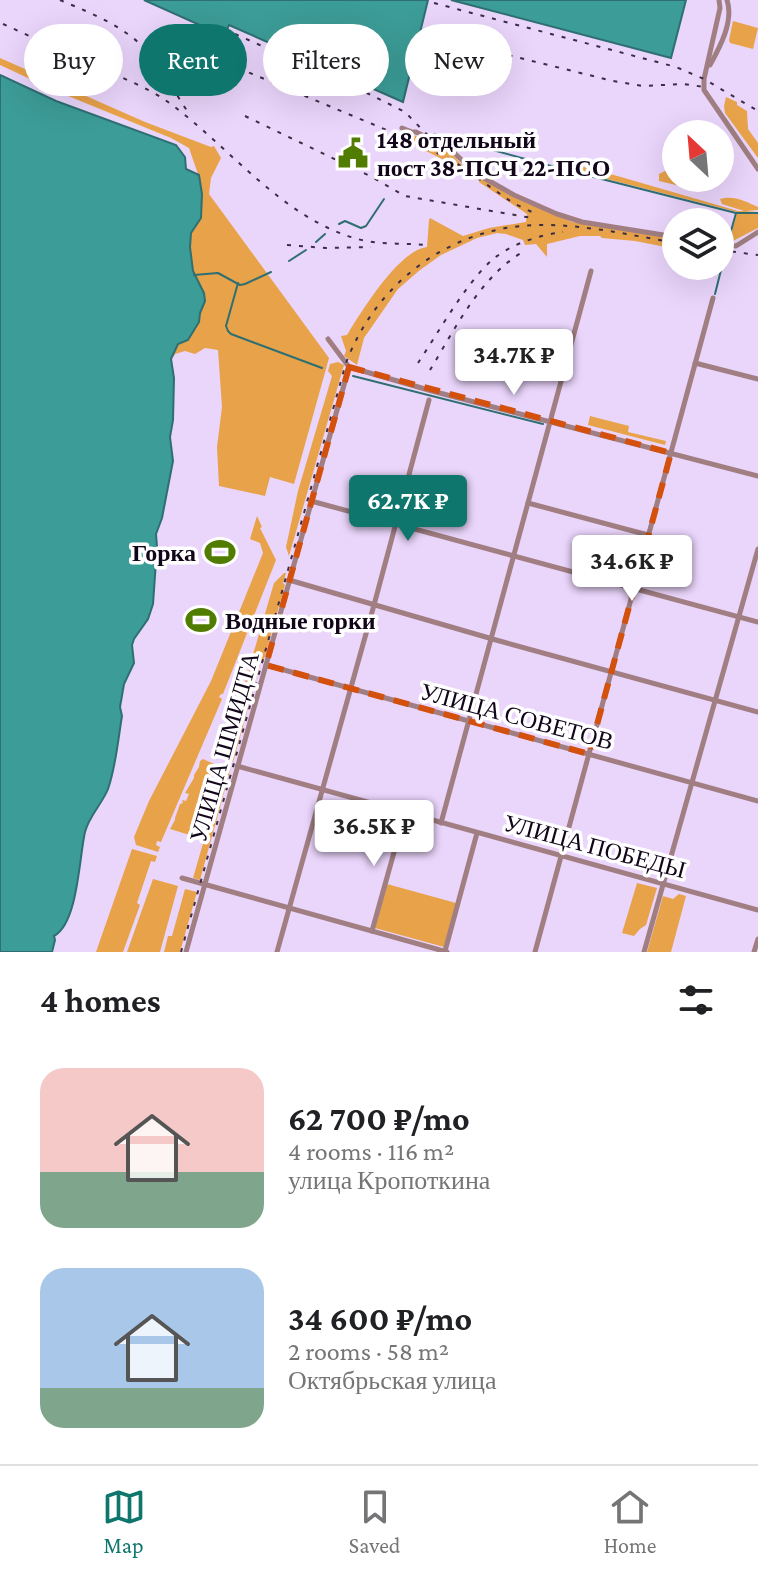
<!DOCTYPE html>
<html lang="en">
<head>
<meta charset="utf-8">
<style>
	:root { --surface:#fff; --page:#f6f6f6; --text:#202124; --muted:#757577; --line:#e0e0e0; --accent:#0f766e }
	body { margin:0; font-family:"Crimson Pro",serif; background:var(--page); color:var(--text); height:100vh; display:flex; flex-direction:column; font-size:30px; white-space:nowrap }
	* { box-sizing:border-box; margin:0 }
	p { font-size:26px; color:var(--muted) }
	.icon { flex:none; width:44px; height:44px; fill:none; stroke:currentColor; stroke-width:2; stroke-linecap:round; stroke-linejoin:round }
	.map { position:relative; height:952px; overflow:hidden }
	.drawer { display:flex; flex-direction:column; background:var(--surface); flex:1 }
	.drawer>* { flex:none }
	.banner { position:absolute; left:24px; top:24px; width:710px; height:72px; display:flex; gap:16px }
	.needle { width:52px; rotate:334deg }
	.fabs { position:absolute; left:662px; top:120px; display:grid; gap:16px }
	.fabs a { display:grid; place-items:center; width:72px; height:72px; border-radius:50%; background:var(--surface); box-shadow:0 8px 32px #0002; font-size:40px }
	.price { position:absolute; translate:-50% -68px; padding:0 18px; border-radius:8px; background:#fff; color:#222; font-size:26px; line-height:52px; filter:drop-shadow(0 2px 4px #0008) }
	.price::after { content:''; position:absolute; left:50%; top:48px; width:24px; height:18px; margin-left:-12px; background:inherit; clip-path:polygon(0 0,100% 0,50% 100%) }
	.price.on { background:var(--accent); color:#fff }
	ul { padding:0; list-style:none }
	li { display:flex; align-items:center; gap:24px; height:200px; padding:0 40px }
	li span { display:grid; place-items:center; flex:none; width:224px; height:160px; border-radius:24px; color:#555 }
	li>.icon { margin-inline-start:auto }
	span .icon { width:96px; height:96px; fill:#fffc; stroke-width:1 }
	li b { font-size:34px }
	h2 { display:flex; justify-content:space-between; align-items:center; height:96px; padding:0 40px; font-size:34px }
	.tag { padding:0 28px; border-radius:36px; background:var(--surface); box-shadow:0 8px 32px #0002; font-size:28px; line-height:72px }
	.tag.on { background:var(--accent); color:#fff }
	.tab-bar { display:flex; justify-content:space-around; align-items:center; height:112px; border-top:2px solid var(--line); background:var(--surface); font-size:22px; color:var(--muted) }
	.tab-bar a { display:grid; justify-items:center; gap:4px }
	.tab-bar .on { color:var(--accent) }
	.map>svg:first-child { display:block }
</style>
</head>
<body>
<div class="map">
<svg width="758" height="952" viewBox="0 0 758 952">
	<rect width="100%" height="100%" fill="#ead5fb"/>
	<!-- green -->
	<g fill="#e8a249">
		<polygon points="733,21 758,28 753,49 730,43 729,40"/>
		<polygon points="0,58 145,122 211,147 214,146 221,158 211,178 209,194 329,358 294,484 270,477 265,496 219,486 217,447 222,407 218,350 205,348 195,354 185,351 175,354 173,357 188,170 192,173 198,174 189,148 171,138 56,91 0,65"/>
		<polygon points="726,97 737,102 737,105 747,111 748,129 758,143 758,158 725,113 724,106"/>
		<polygon points="414,135 448,150 462,165 478,176 476,180 442,159 410,143"/>
		<path d="M565,162L621,177L738,211H744L722,204L720,199C734,195 745,201 758,207V210L746,211L758,212V228L729,243L737,212L563,168Z"/>
		<polygon points="667,170 676,172 676,178 699,178 704,180 705,185 703,188 697,190 659,181 659,174"/>
		<path d="M481,178L513,197L572,222L676,239V249L635,241L602,238L600,236H580L547,244V257L536,244L525,245L523,240L506,234L497,233L477,238L441,255L420,270L398,289L364,338L357,365L344,356L346,351L341,336L347,335C361,312 399,250 427,247L429,220L430,218L463,236L489,228L526,222L527,214L479,182Z"/>
		<polygon points="338,362 344,365 289,556 286,547 298,491 332,376 328,371 330,364"/>
		<polygon points="590,416 629,426 628,432 666,441 665,445 588,425"/>
		<polygon points="257,516 262,527 260,528 276,560 223,694 221,694 219,697 222,699 161,842 157,841 156,845 160,847 158,852 136,845 134,837 149,801 211,681 263,553 260,543 250,539"/>
		<polygon points="284,573 286,573 283,583 285,585 263,663 262,661 252,658 274,583"/>
		<polygon points="251,663 260,665 233,762 223,756 221,753 225,749"/>
		<polygon points="203,759 214,764 193,836 170,829 175,820 175,818 180,804 183,803 182,800 186,801 189,794 185,793 194,778 194,775 199,767 200,761"/>
		<polygon points="220,767 231,767 200,880 193,878 204,840 197,837 210,793 213,793 217,776 215,774 216,769"/>
		<polygon points="132,849 157,856 155,862 151,861 137,903 140,905 123,952 96,952"/>
		<polygon points="153,879 178,886 160,952 127,952"/>
		<polygon points="637,883 657,888 646,925 640,929 634,936 622,933"/>
		<polygon points="387,884 456,903 444,947 375,928"/>
		<polygon points="185,889 197,892 180,952 164,952 168,936 172,936"/>
		<polygon points="679,894 686,896 671,952 647,952 663,896 673,899"/>
	</g>
	<!-- water -->
	<g fill="#3c9c97" stroke="#2f6f72" stroke-width="2">
		<polygon points="144,0 428,0 403,102 229,25 224,36"/>
		<polygon points="451,0 686,0 671,58"/>
		<path d="M0,75L56,101L176,145L185,157L186,169L199,175L202,194L201,218L191,233L190,247L193,271L204,293L205,301L200,313L199,322L188,340L178,344L171,359L174,378L173,420L170,437L173,461L162,518L156,534L157,547L153,604L148,619L134,639L132,645L134,663L124,684L120,707L122,716C118,740 116,766 108,789C102,804 89,816 85,832C79,858 78,923 54,936L55,940L52,952H0Z"/>
	</g>
	<g fill="none" stroke-linecap="round" stroke-linejoin="round">
		<!-- stream -->
		<g stroke="#2f6f72" stroke-width="2">
			<polyline points="434,134 566,170 736,213 758,213"/>
			<polyline points="339,224 345,221 361,228 366,226 384,199"/>
			<polyline points="316,242 325,234"/>
			<polyline points="728,242 736,213"/>
			<polyline points="289,261 306,250"/>
			<polyline points="194,275 218,273 240,285 245,284 271,272"/>
			<polyline points="238,283 226,326 228,331 231,334 322,368"/>
			<polyline points="715,294 724,258"/>
			<polyline points="353,376 543,424"/>
		</g>
		<!-- minor -->
		<g stroke="#a07e82" stroke-width="5">
			<polyline points="719,0 720,8 704,79 704,90 758,169"/>
			<path d="M710,65C720,47 734,21 727,0"/>
			<polyline points="402,128 412,132 416,132 450,149 466,164 484,178 514,195 557,214 582,222 676,237"/>
			<polyline points="720,244 736,246 758,232"/>
			<polyline points="328,339 349,367"/>
			<polyline points="695,363 758,379"/>
			<polyline points="349,367 432,391 758,476"/>
			<polyline points="311,501 758,622"/>
			<polyline points="528,503 648,535"/>
			<polyline points="289,580 496,640 758,712"/>
			<polyline points="266,665 758,801"/>
			<polyline points="237,766 758,910"/>
			<polyline points="441,823 591,271"/>
			<polyline points="182,878 447,952"/>
			<polyline points="372,931 405,813"/>
			<polyline points="445,951 477,833"/>
			<polyline points="186,952 349,367"/>
			<polyline points="277,952 374,605 429,400"/>
			<polyline points="535,952 713,298"/>
			<polyline points="644,952 758,549"/>
			<polyline points="754,952 758,939"/>
		</g>
		<!-- rail -->
		<g stroke="#3c2d46" stroke-width="2" stroke-dasharray="4 8" stroke-linecap="butt">
			<path d="M60,0C95,15 130,28 154,59C167,76 176,95 188,112"/>
			<polyline points="434,3 676,67 704,79 758,111"/>
			<path d="M3,24C36,39 69,54 103,69C124,79 149,88 168,102C230,147 279,215 354,238C377,245 403,243 427,245"/>
			<polyline points="235,34 359,89 405,112 445,153"/>
			<polyline points="427,35 613,81 643,86 683,84 705,87"/>
			<polyline points="238,68 389,131 452,160 513,203 534,213"/>
			<polyline points="245,116 372,177 405,196 532,218"/>
			<polyline points="287,245 326,248 371,247"/>
			<polyline points="720,250 758,255"/>
			<path d="M418,363C438,333 466,283 492,260C511,244 539,235 563,232"/>
			<path d="M430,370C455,329 479,279 521,253"/>
			<path d="M181,952L346,363C376,283 450,227 537,225C583,224 630,235 676,243"/>
		</g>
	</g>
	<!-- marked area -->
	<path fill="none" stroke="#d3510d" stroke-width="6" stroke-dasharray="16 10" stroke-linejoin="round" d="M349,367L671,453L589,754L266,665Z"/>
	<!-- icons -->
	<defs>
		<g id="civic-bare" transform="scale(2.4)"><path d="M-.6-6.5H3V-4.5H.6V-3L4-1V1h2V6H-6V1h2V-1L-.6-3ZM-1.2 2.5V6h2.4V2.5Z" fill="#507c00" stroke="#fff" stroke-width="2.5" paint-order="stroke"/></g>
		<g id="stadium-bare" transform="scale(2.4)"><path d="M0-5a6.5 5 0 1 0 0 10a6.5 5 0 1 0 0-10ZM-3.5-1.8h7v3.6h-7Z" fill="#507c00" stroke="#fff" stroke-width="2.5" paint-order="stroke"/></g>
	</defs>
	<g fill-rule="evenodd">
		<use href="#civic-bare" x="353" y="153"/>
		<use href="#stadium-bare" x="220" y="552"/>
		<use href="#stadium-bare" x="201" y="620"/>
	</g>
	<g text-anchor="middle" dominant-baseline="central" stroke-width="7" stroke-linejoin="round" paint-order="stroke">
		<!-- poi labels -->
		<g font-size="24" font-weight="bold" fill="#12051a" stroke="#fff" text-anchor="start">
			<text x="377" y="139">148 отдельный<tspan x="377" dy="28">пост 38-ПСЧ 22-ПСО</tspan></text>
			<text x="196" y="552" text-anchor="end">Горка</text>
			<text x="225" y="620">Водные горки</text>
		</g>
		<!-- street labels -->
		<g font-size="24" fill="#12051a" stroke="#fff">
			<text transform="translate(517 716) rotate(15)">УЛИЦА СОВЕТОВ</text>
			<text transform="translate(224 747) rotate(-74)">УЛИЦА ШМИДТА</text>
			<text transform="translate(595 846) rotate(15)">УЛИЦА ПОБЕДЫ</text>
		</g>
	</g>
</svg>
<div class="fabs">
<a><svg class="needle" viewBox="-14 -14 28 28"><path d="M0-13l5 13h-10z" fill="#e53935"/><path d="M0 13l5-13h-10z" fill="#757577"/></svg></a>
<a><svg class="icon" aria-label="layers" viewBox="0 0 24 24"><path d="M12 4l9 5-9 5-9-5zM3 14l9 5 9-5"/></svg></a>
</div>
<b class="price" style="left:514px;top:397px">34.7K ₽</b>
<b class="price on" style="left:408px;top:543px">62.7K ₽</b>
<b class="price" style="left:632px;top:603px">34.6K ₽</b>
<b class="price" style="left:374px;top:868px">36.5K ₽</b>
<div class="banner">
<a class="tag">Buy</a>
<a class="tag on">Rent</a>
<a class="tag">Filters</a>
<a class="tag">New</a>
</div>
</div>
<section class="drawer">
<h2>4 homes<svg class="icon" aria-label="filters" viewBox="0 0 24 24"><path d="M4 7h16M4 17h16"/><circle cx="9" cy="7" r="2"/><circle cx="15" cy="17" r="2"/></svg></h2>
<ul>
<li><span style="background:linear-gradient(#f6c9c9 65%,#7fa58c 0)"><svg class="icon" aria-label="home" viewBox="0 0 24 24"><path d="M3 11l9-7 9 7M6 9v11h12V9"/></svg></span><div><b>62 700 ₽/mo</b><p>4 rooms · 116 m²</p><p>улица Кропоткина</p></div></li>
<li><span style="background:linear-gradient(#a9c7e8 75%,#7fa58c 0)"><svg class="icon" aria-label="home" viewBox="0 0 24 24"><path d="M3 11l9-7 9 7M6 9v11h12V9"/></svg></span><div><b>34 600 ₽/mo</b><p>2 rooms · 58 m²</p><p>Октябрьская улица</p></div></li>
</ul>
</section>
<nav class="tab-bar">
<a class="on"><svg class="icon" aria-label="map" viewBox="0 0 24 24"><path d="M3 6l6-2 6 2 6-2v14l-6 2-6-2-6 2zM9 4v14M15 6v14"/></svg>Map</a>
<a><svg class="icon" aria-label="saved" viewBox="0 0 24 24"><path d="M7 4h10v16l-5-4-5 4z"/></svg>Saved</a>
<a><svg class="icon" aria-label="home" viewBox="0 0 24 24"><path d="M3 11l9-7 9 7M6 9v11h12V9"/></svg>Home</a>
</nav>
</body>
</html>
